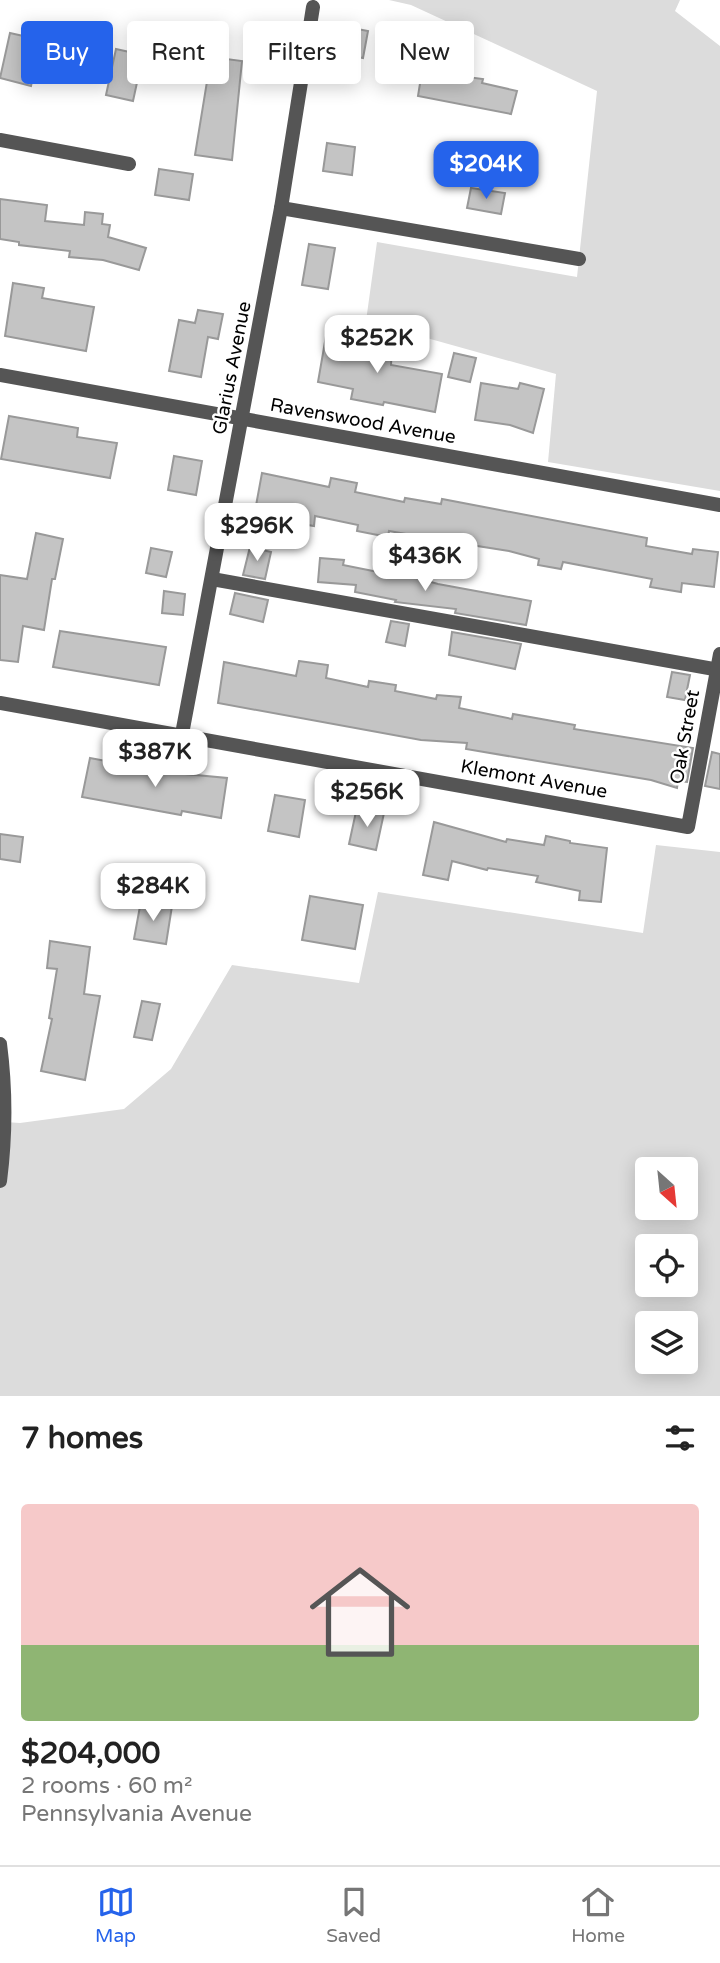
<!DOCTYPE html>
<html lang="en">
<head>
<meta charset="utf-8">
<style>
	:root { --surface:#fff; --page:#f6f6f6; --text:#222; --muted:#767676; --line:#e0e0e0; --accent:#2563eb }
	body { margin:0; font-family:"Varela Round",sans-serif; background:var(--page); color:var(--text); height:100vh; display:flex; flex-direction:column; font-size:26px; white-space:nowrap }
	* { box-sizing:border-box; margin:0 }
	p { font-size:23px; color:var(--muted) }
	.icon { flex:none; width:38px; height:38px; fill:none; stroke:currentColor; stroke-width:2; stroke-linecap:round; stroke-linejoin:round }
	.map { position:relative; height:1396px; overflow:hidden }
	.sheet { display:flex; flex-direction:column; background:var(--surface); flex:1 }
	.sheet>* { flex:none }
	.hud { position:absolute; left:21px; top:21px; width:679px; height:63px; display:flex; gap:14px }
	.needle { width:46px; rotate:153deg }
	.buttons { position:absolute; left:635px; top:1157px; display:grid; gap:14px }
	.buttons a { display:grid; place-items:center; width:63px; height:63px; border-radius:7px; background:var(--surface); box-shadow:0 4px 18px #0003; font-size:35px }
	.price { position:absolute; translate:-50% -60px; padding:0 16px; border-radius:14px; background:#fff; color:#222; font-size:23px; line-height:46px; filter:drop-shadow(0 2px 4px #0008) }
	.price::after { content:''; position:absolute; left:50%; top:42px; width:21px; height:16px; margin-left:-10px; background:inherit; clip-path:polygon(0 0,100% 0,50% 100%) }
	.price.current { background:var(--accent); color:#fff }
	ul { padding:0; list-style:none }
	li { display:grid; align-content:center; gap:14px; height:371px; padding:0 21px }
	li span { display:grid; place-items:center; height:217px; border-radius:7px; color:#555 }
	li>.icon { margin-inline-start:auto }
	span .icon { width:126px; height:126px; fill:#fffc; stroke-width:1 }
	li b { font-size:30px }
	h2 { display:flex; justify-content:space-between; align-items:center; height:84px; padding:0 21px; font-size:30px }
	.tag { padding:0 24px; border-radius:7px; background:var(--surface); box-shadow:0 4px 18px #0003; font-size:24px; line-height:63px }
	.tag.current { background:var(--accent); color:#fff }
	.menu { display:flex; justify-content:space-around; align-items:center; height:98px; border-top:2px solid var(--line); background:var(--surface); font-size:19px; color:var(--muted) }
	.menu a { display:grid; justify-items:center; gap:4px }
	.menu .current { color:var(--accent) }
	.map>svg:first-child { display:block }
</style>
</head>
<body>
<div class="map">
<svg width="720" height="1396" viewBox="0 0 720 1396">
	<rect width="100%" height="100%" fill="#fff"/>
	<!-- green -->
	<g fill="#dcdcdc" fill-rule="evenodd">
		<polygon points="389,0 680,0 675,11 720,46 720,491 548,462 556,374 366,321 377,242 577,277 597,91 411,5"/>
		<path d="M656,845L720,852V1396H0V1181L5,1122L20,1123L124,1109L171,1069L232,965L359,983L378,892L643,933ZM648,1169H686V1208H648ZM648,1246H686V1284H648ZM648,1323H686V1362H648Z"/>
	</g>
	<!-- building -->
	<g fill="#c4c4c4" stroke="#999" stroke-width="2">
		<polygon points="342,26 368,31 363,58 337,53"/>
		<polygon points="10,33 41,40 31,86 0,78"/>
		<polygon points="116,49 143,55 133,101 106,95"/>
		<polygon points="211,57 242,61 232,160 195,155"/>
		<polygon points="422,71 483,79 482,83 517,91 511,114 418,96"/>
		<polygon points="327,143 355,147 352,175 323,171"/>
		<polygon points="159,169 193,174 189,200 155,195"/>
		<polygon points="471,188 505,193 501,214 467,208"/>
		<polygon points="0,199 47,205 45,221 84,225 85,212 103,214 102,224 110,225 108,237 146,248 139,270 103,260 69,257 70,251 19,245 19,242 0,239"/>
		<polygon points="309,244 335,248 328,289 302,285"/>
		<polygon points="13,283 44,288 42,298 94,307 86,351 5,336"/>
		<polygon points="198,310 223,314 218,339 208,337 201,377 169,371 179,320 195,323"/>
		<polygon points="326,336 392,347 391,365 442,374 435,412 384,402 383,405 351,399 353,389 318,382"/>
		<polygon points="454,353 476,358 470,382 448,377"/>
		<polygon points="481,383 518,389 520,383 544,389 533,433 510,425 475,420"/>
		<polygon points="9,416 78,428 77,437 117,443 110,478 1,459"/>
		<polygon points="174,456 202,461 196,495 168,490"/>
		<polygon points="262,473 329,487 331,478 357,483 355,492 404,502 405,498 441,504 442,499 647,538 646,546 692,554 693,549 718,552 714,587 682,583 681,592 650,587 652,579 563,562 561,569 538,565 539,559 509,551 458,543 457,548 433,543 434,539 389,531 388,537 357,531 358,525 315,516 314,526 289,522 290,518 255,511"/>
		<polygon points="36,533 63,539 55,579 52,579 44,630 23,626 18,662 0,660 0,575 27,579"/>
		<polygon points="250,547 271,552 265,579 243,575"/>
		<polygon points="151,548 172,552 166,577 146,573"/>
		<polygon points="320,558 344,560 343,565 398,576 399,573 438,584 531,601 526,625 455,613 456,609 395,602 396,600 355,592 356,585 318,582"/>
		<polygon points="164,591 185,594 183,615 162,613"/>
		<polygon points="235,593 268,600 263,622 230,614"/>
		<polygon points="391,621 409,624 405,646 386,642"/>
		<polygon points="60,631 166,647 159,685 53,667"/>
		<polygon points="452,632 521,644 515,669 449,655"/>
		<polygon points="299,661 328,665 326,678 368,687 369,681 396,685 395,691 436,699 437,695 461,697 459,708 512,719 513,714 575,725 574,729 693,748 687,782 678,781 677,788 651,780 466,749 467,743 421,740 218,703 224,662 296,676"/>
		<polygon points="672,672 690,675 685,700 667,697"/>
		<polygon points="712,752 720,754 720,789 705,786"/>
		<polygon points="90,758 164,772 227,778 221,818 182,811 181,815 82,797"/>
		<polygon points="275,795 305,800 299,837 268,831"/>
		<polygon points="357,807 384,813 376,850 349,844"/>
		<polygon points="434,822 506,842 507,839 544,845 546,836 570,841 570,843 607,848 601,902 579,900 580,891 536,882 538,876 488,868 487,870 452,861 448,880 423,875"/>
		<polygon points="0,834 23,837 20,862 0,859"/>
		<polygon points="310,896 363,905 355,949 302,940"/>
		<polygon points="141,901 172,906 166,944 134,939"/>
		<polygon points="50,941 90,947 84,994 100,996 85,1080 41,1071 52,1019 49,1018 57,969 47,968"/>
		<polygon points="142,1001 160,1004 152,1040 134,1037"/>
	</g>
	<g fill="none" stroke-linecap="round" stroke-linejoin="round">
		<!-- service -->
		<polyline stroke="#555" stroke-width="14" points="212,579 720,670"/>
		<!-- minor -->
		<g stroke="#555" stroke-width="14">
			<polyline points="0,140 129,164"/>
			<polyline points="281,208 579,259"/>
			<polyline points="0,375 720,505"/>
			<polyline points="0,703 688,827 720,654"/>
			<polyline points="182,734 281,208 313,7"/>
			<path d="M0,1044C6,1090 6,1134 0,1181"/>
		</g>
	</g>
	<g text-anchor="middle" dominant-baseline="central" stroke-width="5" stroke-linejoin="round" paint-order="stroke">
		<!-- street labels -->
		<g font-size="19" fill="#000" stroke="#fff">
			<text transform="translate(232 368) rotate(-79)">Glarius Avenue</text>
			<text transform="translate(363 421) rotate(10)">Ravenswood Avenue</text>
			<text transform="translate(685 737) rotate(-80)">Oak Street</text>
			<text transform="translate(534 779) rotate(10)">Klemont Avenue</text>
		</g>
	</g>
</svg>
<div class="buttons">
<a><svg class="needle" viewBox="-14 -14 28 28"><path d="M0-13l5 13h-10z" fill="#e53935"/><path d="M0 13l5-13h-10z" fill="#767676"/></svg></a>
<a><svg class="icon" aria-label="locate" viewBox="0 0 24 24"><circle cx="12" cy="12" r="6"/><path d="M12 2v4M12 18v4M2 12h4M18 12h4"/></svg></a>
<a><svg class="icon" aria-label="layers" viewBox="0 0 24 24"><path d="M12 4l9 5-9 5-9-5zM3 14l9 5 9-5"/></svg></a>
</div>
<b class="price current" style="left:486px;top:201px">$204K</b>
<b class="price" style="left:377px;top:375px">$252K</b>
<b class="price" style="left:257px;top:563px">$296K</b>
<b class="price" style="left:425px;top:593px">$436K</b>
<b class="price" style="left:155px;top:789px">$387K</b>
<b class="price" style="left:367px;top:829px">$256K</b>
<b class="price" style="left:153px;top:923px">$284K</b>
<div class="hud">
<a class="tag current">Buy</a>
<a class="tag">Rent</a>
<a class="tag">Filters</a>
<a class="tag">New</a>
</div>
</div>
<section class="sheet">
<h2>7 homes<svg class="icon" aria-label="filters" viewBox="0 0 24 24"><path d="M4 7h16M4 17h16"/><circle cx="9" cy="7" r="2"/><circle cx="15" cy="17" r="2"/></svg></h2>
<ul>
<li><span style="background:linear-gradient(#f6c9c9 65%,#8fb573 0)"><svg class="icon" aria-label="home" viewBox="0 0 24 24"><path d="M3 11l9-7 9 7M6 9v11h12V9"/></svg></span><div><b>$204,000</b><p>2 rooms · 60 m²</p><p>Pennsylvania Avenue</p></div></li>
</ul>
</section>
<nav class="menu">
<a class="current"><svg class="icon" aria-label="map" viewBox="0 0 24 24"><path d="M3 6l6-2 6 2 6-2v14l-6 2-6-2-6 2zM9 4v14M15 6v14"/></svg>Map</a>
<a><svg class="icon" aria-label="saved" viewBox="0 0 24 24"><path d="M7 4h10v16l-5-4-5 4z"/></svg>Saved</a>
<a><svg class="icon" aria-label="home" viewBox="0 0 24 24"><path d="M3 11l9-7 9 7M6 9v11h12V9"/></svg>Home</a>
</nav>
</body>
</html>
